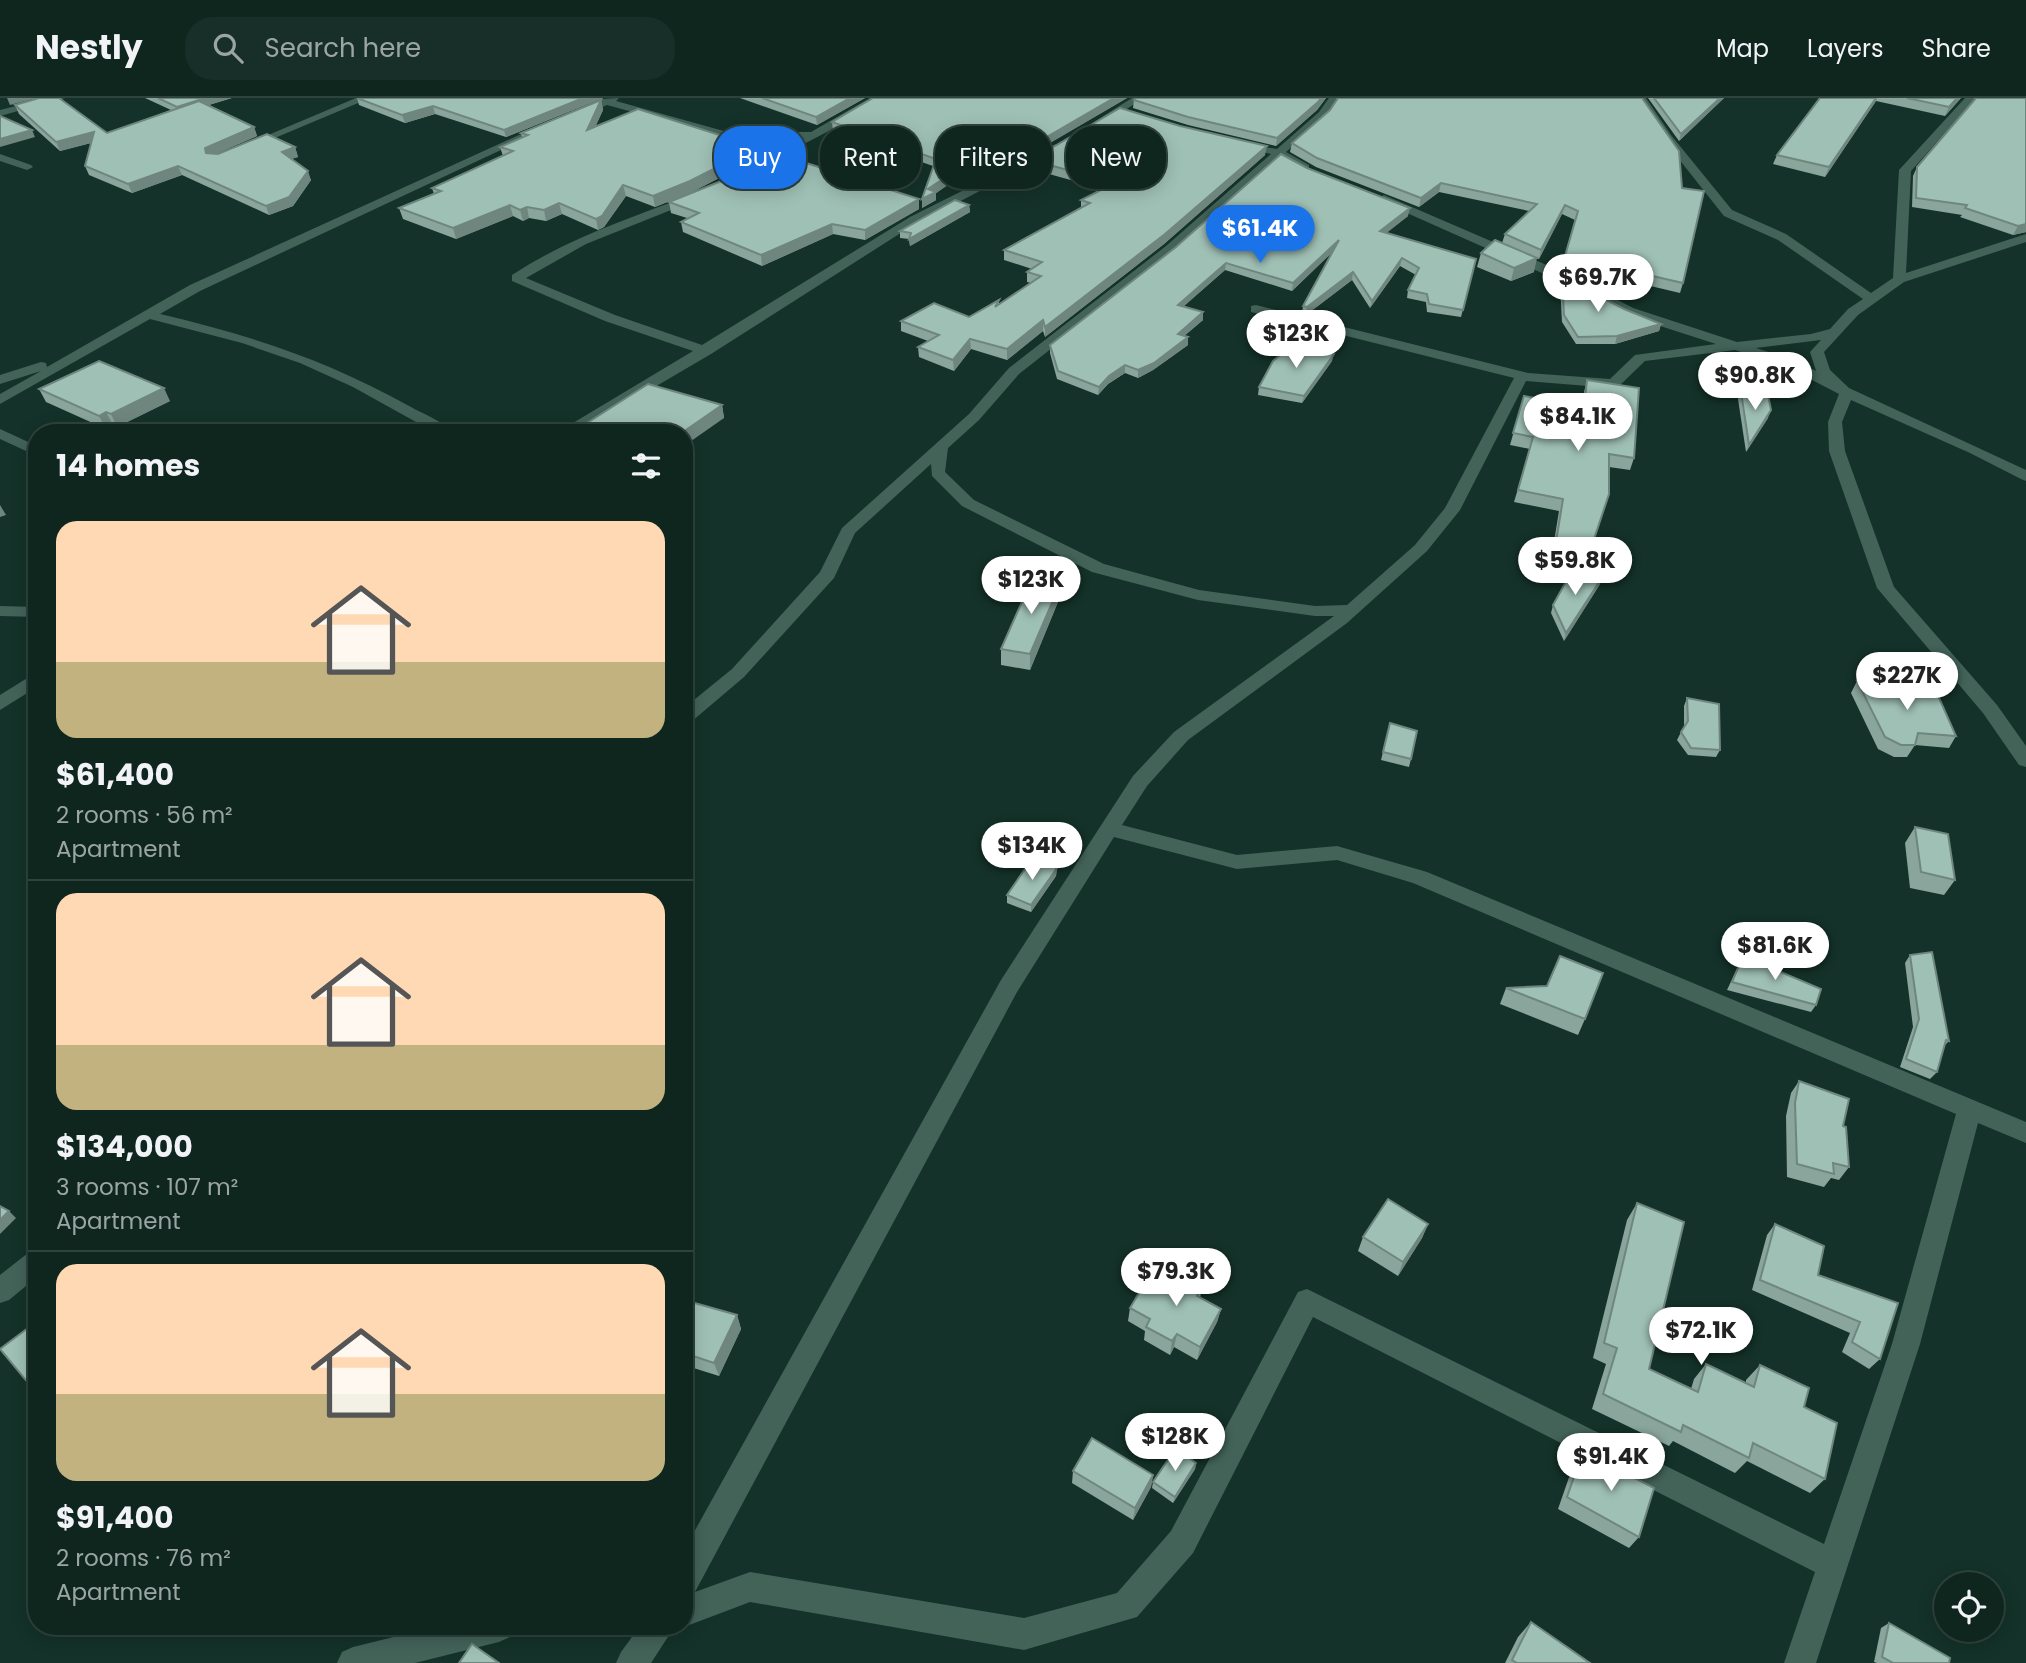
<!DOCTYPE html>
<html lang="en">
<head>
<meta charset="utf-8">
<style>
	:root { --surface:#0f261f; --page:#182e28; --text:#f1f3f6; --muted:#9ba5a4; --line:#2f433d; --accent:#1a73e8 }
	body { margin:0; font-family:Poppins,sans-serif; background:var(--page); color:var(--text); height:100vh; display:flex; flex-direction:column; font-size:26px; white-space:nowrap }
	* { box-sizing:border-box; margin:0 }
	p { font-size:23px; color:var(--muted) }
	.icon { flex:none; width:38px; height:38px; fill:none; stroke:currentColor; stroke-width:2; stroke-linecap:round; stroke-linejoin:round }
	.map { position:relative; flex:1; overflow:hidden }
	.drawer { position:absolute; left:28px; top:326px; width:665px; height:1211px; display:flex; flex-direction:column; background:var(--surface); border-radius:28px; box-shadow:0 4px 18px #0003,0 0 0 2px var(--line) }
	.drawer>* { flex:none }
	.banner { position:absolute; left:714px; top:28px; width:665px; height:63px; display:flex; gap:14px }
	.controls { position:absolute; left:1934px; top:1474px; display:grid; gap:14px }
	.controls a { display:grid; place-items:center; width:70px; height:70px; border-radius:50%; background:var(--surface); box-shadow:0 4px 18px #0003,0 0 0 2px var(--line); font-size:35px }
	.price { position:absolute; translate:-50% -60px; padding:0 16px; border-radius:24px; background:#fff; color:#222; font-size:23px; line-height:46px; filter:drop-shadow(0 2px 4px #0008) }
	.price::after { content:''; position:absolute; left:50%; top:42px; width:21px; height:16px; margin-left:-10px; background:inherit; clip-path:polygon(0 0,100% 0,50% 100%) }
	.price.current { background:var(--accent); color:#fff }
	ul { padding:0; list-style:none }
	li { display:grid; align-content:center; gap:14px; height:371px; padding:0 28px }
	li+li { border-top:2px solid var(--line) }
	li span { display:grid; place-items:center; height:217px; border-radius:21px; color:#555 }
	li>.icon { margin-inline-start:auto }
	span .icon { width:126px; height:126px; fill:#fffc; stroke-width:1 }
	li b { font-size:30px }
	h2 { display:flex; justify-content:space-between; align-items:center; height:84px; padding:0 28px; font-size:30px }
	.chip { padding:0 24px; border-radius:28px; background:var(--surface); box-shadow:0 4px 18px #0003,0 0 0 2px var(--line); font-size:24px; line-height:63px }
	.chip.current { background:var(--accent); color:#fff }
	header { display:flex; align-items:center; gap:42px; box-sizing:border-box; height:98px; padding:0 35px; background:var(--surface); border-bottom:2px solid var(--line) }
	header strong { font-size:33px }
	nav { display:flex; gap:38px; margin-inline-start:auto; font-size:24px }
	.search { width:490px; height:63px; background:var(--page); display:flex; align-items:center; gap:18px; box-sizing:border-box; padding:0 24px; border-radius:28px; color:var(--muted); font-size:26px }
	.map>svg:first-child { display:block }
</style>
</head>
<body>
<header>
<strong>Nestly</strong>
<div class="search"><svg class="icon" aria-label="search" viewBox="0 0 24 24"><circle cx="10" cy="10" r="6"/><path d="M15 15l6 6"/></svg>Search here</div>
<nav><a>Map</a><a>Layers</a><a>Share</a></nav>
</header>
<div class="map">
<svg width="2026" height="1565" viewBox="0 0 2026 1565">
	<rect width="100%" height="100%" fill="#143229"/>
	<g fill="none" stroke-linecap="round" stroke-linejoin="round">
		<!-- street -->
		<g fill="#436359" fill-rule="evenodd">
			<polygon points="48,0 65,0 0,18 0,12"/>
			<polygon points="356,0 370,0 251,50 242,48"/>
			<path d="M619,0L616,3L738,37L743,34H811L870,0H882L850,22L754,72L750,71V67L767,58L756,48L607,7L581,18L572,16L602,1ZM753,40H800L775,54L764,43Z"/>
			<polygon points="1132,0 1144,0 1103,26 1094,24"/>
			<path d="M1329,0H1339L1327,18L1286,54L1309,67V71H1301L1280,60L1174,154L1019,276L979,322L948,350L945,374L974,402L1104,466L1199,492L1315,508L1347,507L1415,447L1445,410L1514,280L1251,214V208L1256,207L1528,275L1610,281L1635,257L1716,246L1623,216L1562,184L1380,103V99L1384,97L1572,178L1633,210L1737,244L1811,236L1830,231L1848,211L1863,201L1778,142L1724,118L1663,41L1636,0H1646L1671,37L1732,112L1786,136L1871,195L1893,180L1899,72L1965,0H1976L1911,73L1906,175L2026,136V144L1904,184L1858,217L1824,254L1830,272L1849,290L2026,372V383L2021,381L1970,355L1851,302L1842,324L1845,353L1894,489L1997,607L2026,648V669L2019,667L1983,615L1877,490L1829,353L1828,324L1839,296L1789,270L1735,252L1645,263L1618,289L1613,290L1526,283L1460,412L1427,453L1347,525L1188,642L1147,688L1122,727L1237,757L1337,748L1427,774L2026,1024V1045L1978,1025L1920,1246L1816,1565H1784L1815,1474L1313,1219L1193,1455L1137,1519L1024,1552L750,1504L684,1529L680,1528H684V1498L750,1474L1024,1520L1117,1495L1171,1433L1298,1194L1307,1191L1824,1446L1892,1246L1956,1016L1413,785L1337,762L1237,771L1114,739L1017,894L695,1494L684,1498V1452L1001,882L1133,678L1174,634L1334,518H1315L1198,502L1092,474L962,408L932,378L931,366L855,435L834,480L744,579L691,624L684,626V610L732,571L820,474L842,430L969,316L1009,270L1166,148L1271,56L1236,48V44L1277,51L1319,14ZM1821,242L1810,254L1816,273L1799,264L1756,250Z"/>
			<path d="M543,26L552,28L200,193L160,216C253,238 327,262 411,309C423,316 443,323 451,334H434L353,289L300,265L242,245L150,221L0,306V296L41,273L0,286V277L41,264L46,265L47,269L190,187Z"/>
			<path d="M1056,46L1061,49L1060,51L907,131L711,256L607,317L576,334H558L693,253L605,223L512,183V177C568,140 631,120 693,96H701V100L586,146L526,180L615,217L702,247L910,119Z"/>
			<polygon points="0,56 31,67 33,69 27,72 0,63"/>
			<polygon points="0,331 37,348 37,358 0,341"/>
			<polygon points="0,508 37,509 37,519 0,518"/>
			<polygon points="37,574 37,589 0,612 0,597"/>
			<polygon points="37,1151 37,1179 9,1202 0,1205 0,1177 28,1155"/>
			<polygon points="438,1528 515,1528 510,1539 499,1544 415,1565 337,1565 342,1554 353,1549"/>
			<polygon points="640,1528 675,1528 651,1565 616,1565 621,1554"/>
		</g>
	</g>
	<!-- wall -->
	<g fill="#89a59c">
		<polygon points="145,0 232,0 209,7 254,29 257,38 215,56 295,49 298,59 291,61 311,82 293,108 269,117 182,77 132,95 89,77 85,68 91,45 60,53 19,16 15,7 107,35 171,12"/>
		<polygon points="357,0 603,0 506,39 435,16 405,25 359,7"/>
		<polygon points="740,0 865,0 817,27"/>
		<polygon points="873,0 1127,0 1014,66 989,59 936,95 936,102 922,110 933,68 833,33 832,24"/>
		<polygon points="1136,0 1326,0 1317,12 1276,48 1188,27 1133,10 1134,2"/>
		<polygon points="1642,0 1683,185 1680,195 1562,167 1575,122 1562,116 1539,161 1502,145 1505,136 1529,113 1439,94 1419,109 1316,69 1290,54 1292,45 1330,12"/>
		<polygon points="1648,0 1724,0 1679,43"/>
		<polygon points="1820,0 1961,0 1945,18 1876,3 1825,79 1773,66 1777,57"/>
		<polygon points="2026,0 2026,134 2013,137 1960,119 1962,117 1912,109 1913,78 1917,69"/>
		<polygon points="601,2 603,12 595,29 758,60 692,94 655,109 626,98 604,129 598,132 562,116 546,123 529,120 523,123 513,118 456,141 403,121 399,110 434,96 432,90 503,58 500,49 522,39 521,35"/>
		<polygon points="1265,57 1164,146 1045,239 1043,233 1007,262 971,251 954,273 919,259 918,249 928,243 901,233 901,223 969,219 999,202 999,207 1031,185 1027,184 1027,174 1032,171 1004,162 1004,152 1081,110 1081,102 1103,91 1031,71 1031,62"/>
		<polygon points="1307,70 1408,118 1386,135 1476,161 1461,219 1427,214 1426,204 1407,200 1408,192 1416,177 1400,168 1370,210 1352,182 1306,217 1302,216 1303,208 1332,154 1292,193 1225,172 1184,208 1203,214 1203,222 1184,238 1188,239 1188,247 1153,272 1138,280 1125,275 1108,286 1098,297 1057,281 1050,255 1050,247"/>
		<polygon points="919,101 919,111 865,142 833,136 762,168 683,134 681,124 687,120 671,115 669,104"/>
		<polygon points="969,107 970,114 910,148 909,141 900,140 900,133"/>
		<polygon points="1481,155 1534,174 1511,183 1477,169"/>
		<polygon points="1562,179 1624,211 1661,226 1659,233 1615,246 1576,246 1562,224 1560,186"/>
		<polygon points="1332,263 1302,305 1258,297 1259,289"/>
		<polygon points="1587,282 1634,360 1630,372 1609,369 1609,396 1587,462 1552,456 1559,413 1514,404 1530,351 1510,347 1524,298 1582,308 1584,294"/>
		<polygon points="39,291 170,303 117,329 113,327 106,331 46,304"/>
		<polygon points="1741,294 1768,320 1746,354 1738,301"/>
		<polygon points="722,307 724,320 684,334 585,334 584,327"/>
		<polygon points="1600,486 1564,543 1551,515 1553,507"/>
		<polygon points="1060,499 1030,572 1001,567 1001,551"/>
		<polygon points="1857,583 1956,638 1949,650 1915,647 1907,659 1894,659 1878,651 1851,595"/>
		<polygon points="1687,600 1720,652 1716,659 1688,657 1677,642 1684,628 1684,608"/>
		<polygon points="1390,625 1411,661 1409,669 1381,662"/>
		<polygon points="1915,729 1955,782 1944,797 1910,790 1905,745"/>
		<polygon points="1057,770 1056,778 1031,814 1007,805 1007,797"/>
		<polygon points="1910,857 1949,943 1944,948 1937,974 1930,981 1900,969 1913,929 1905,865"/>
		<polygon points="1743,858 1816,907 1811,914 1727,892"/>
		<polygon points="1547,888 1585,921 1578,937 1500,906 1506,890"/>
		<polygon points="1799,983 1843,1028 1849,1069 1839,1082 1831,1080 1824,1089 1787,1079 1786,1018 1791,995"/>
		<polygon points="1637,1105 1649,1271 1691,1291 1694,1281 1706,1266 1746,1285 1746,1282 1760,1267 1804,1309 1825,1381 1810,1395 1747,1363 1735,1375 1673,1343 1669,1348 1592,1311 1606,1266 1593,1260 1627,1122"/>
		<polygon points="1428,1126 1422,1140 1398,1178 1358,1153 1363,1139"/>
		<polygon points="1775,1126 1818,1177 1898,1205 1880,1261 1869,1271 1842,1254 1850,1235 1752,1192 1767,1137"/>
		<polygon points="1167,1181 1202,1190 1200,1200 1221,1211 1217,1224 1197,1262 1174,1249 1170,1257 1144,1242 1145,1233 1128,1223 1130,1210"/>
		<polygon points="684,1202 737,1217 741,1231 719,1278 684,1267"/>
		<polygon points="1583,1353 1639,1439 1629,1450 1558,1411 1574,1365"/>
		<polygon points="1196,1365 1195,1371 1173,1405 1152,1390 1153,1384"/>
		<polygon points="1073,1373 1153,1377 1151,1389 1133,1422 1072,1385"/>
		<polygon points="1531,1524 1590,1565 1505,1565 1518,1539"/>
		<polygon points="1889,1525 1949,1565 1877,1565 1874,1564 1881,1530"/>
	</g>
	<!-- shaded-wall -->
	<g fill="#6f867f">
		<polygon points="7,0 37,0 10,7"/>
		<polygon points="205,0 231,0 180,16 177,9"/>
		<polygon points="583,0 603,0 506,39 504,32"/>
		<polygon points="850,0 865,0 817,27 816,19"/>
		<polygon points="1114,0 1127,0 1014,66 1014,58"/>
		<polygon points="1321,0 1326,0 1317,12 1276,48 1277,40"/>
		<polygon points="1720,0 1724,0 1679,43 1681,36"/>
		<polygon points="1876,0 1877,0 1876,3 1825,79 1829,69"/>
		<polygon points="1957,0 1961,0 1945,18 1949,9"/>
		<polygon points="601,2 603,12 589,43 587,32"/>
		<polygon points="433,8 435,16 405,25 402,17"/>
		<polygon points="254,29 257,38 209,59 206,55 205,50"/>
		<polygon points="32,32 35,39 0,49 0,41"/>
		<polygon points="94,34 98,43 60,53 56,44"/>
		<polygon points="1267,48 1265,57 1164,146 1045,239 1045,229"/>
		<polygon points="295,49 298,59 285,63 282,54"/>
		<polygon points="757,49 758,60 692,94 655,109 653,98"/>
		<polygon points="988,51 989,59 936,95 936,102 922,110 922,101 928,91"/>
		<polygon points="178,68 182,77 132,95 128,86"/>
		<polygon points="308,73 311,82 293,108 269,117 266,108"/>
		<polygon points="1441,85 1439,94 1419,109 1421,100"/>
		<polygon points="623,87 626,98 604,129 598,132 596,121"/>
		<polygon points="919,101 919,111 865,142 865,132"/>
		<polygon points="559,105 562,116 546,123 544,112"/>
		<polygon points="510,107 513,118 456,141 453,130"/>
		<polygon points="969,107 970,114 910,148 909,141"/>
		<polygon points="1565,107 1562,116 1539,161 1541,152"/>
		<polygon points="527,109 529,120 523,123 520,112"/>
		<polygon points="1410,110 1408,118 1379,141 1380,133"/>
		<polygon points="832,126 833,136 762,168 761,157"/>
		<polygon points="2026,126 2026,134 2013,137 2018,128"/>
		<polygon points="1339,142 1338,149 1292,193 1293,185"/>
		<polygon points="1402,160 1400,168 1370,210 1372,203"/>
		<polygon points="1537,160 1534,174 1511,183 1514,170"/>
		<polygon points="1226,165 1225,172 1177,214 1178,207"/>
		<polygon points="1353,174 1352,182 1306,217 1307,209"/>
		<polygon points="1203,214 1203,222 1177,244 1178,236"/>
		<polygon points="1043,222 1043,233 1007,262 1007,251"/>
		<polygon points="1661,226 1659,233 1615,246 1617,238"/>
		<polygon points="1188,239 1188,247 1153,272 1138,280 1138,272"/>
		<polygon points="970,241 971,251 954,273 953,262"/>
		<polygon points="1334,256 1332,263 1302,305 1304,298"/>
		<polygon points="1125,267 1125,275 1108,286 1098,297 1099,289 1109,278"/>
		<polygon points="164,290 170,303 117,329 111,316"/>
		<polygon points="722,307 724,320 684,348 684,334 683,334"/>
		<polygon points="1771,312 1768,320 1746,354 1749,347"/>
		<polygon points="106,314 113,327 106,331 99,318"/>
		<polygon points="0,407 6,417 0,419"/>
		<polygon points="1603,478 1600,486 1564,543 1566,535"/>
		<polygon points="1061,484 1060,499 1030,572 1030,556"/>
		<polygon points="1057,770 1056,778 1031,814 1031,807"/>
		<polygon points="9,1113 16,1120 0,1136 0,1122"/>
		<polygon points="1428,1126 1422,1140 1398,1178 1403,1164"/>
		<polygon points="1221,1211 1217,1224 1197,1262 1200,1249"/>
		<polygon points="737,1217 741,1231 719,1278 714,1265"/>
		<polygon points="1177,1236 1174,1249 1170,1257 1172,1243"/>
		<polygon points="37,1280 37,1292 29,1286"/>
		<polygon points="1196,1365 1195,1371 1173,1405 1175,1399"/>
		<polygon points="1153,1377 1151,1389 1133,1422 1135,1410"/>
	</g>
	<!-- building -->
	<g fill="#9fc0b5" stroke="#6f867f" stroke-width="2">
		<polygon points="39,0 59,0 107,35 199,3 254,29 205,50 206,55 218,56 267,36 295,49 282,54 308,73 289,99 266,108 178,68 128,86 85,68 94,34 56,44 15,7"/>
		<polygon points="158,0 205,0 177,9"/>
		<polygon points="357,0 583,0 504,32 433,8 402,17"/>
		<polygon points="762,0 850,0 816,19"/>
		<polygon points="873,0 1114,0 1014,58 988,51 928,91 936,94 922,101 936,61 832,24"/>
		<polygon points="1136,0 1321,0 1318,4 1277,40 1188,19 1134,2"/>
		<polygon points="1338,0 1642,0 1679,53 1682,90 1704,93 1683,185 1565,158 1578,113 1565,107 1541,152 1505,136 1537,106 1441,85 1421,100 1317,60 1292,45 1330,12"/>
		<polygon points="1654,0 1720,0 1681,36"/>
		<polygon points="1820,0 1876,0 1829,69 1777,57"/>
		<polygon points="1907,0 1957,0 1949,9"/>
		<polygon points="1976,0 2026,0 2026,126 2018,128 1965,110 1967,107 1916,100 1917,69"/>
		<polygon points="601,2 587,32 638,11 757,49 690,83 653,98 623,87 602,118 596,121 559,105 544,112 527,109 520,112 510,107 453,130 399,110 441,93 432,90 513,53 500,49 528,37 521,35"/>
		<polygon points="1120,10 1180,28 1267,48 1165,136 1045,229 1043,222 1007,251 970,241 953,262 918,249 939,237 901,223 934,205 969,219 999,202 995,209 1041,178 1027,174 1042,164 1004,152 1090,105 1081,102 1115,85 1031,62"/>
		<polygon points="0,18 32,32 0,41"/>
		<polygon points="775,55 919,101 865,132 832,126 761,157 681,124 699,115 669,104 724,82"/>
		<polygon points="1281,56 1307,70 1410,110 1380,133 1476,161 1463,212 1429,206 1427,196 1408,192 1419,170 1402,160 1372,203 1353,174 1307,209 1303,208 1339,142 1293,185 1226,165 1178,207 1203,214 1178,236 1188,239 1154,265 1138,272 1125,267 1109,278 1099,289 1058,273 1050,247 1176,149"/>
		<polygon points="955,102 969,107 909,141 911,135 900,133"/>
		<polygon points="1495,142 1537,160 1514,170 1481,155"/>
		<polygon points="1562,179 1624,211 1661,226 1617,238 1578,239 1564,217"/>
		<polygon points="1295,245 1334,256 1304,298 1259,289 1273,263"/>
		<polygon points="99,263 164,290 111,316 106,314 99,318 39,291"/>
		<polygon points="1587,282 1639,290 1634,360 1609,356 1609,396 1591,450 1556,444 1563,401 1518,392 1533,339 1513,335 1524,298 1584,309"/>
		<polygon points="648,286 722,307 683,334 613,334 584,327"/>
		<polygon points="1741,294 1768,297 1771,312 1749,347"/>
		<polygon points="1572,473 1603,478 1566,535 1553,507"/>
		<polygon points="1033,479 1061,484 1030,556 1001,551"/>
		<polygon points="1857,583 1935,591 1956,638 1918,635 1915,647 1901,647 1885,639"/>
		<polygon points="1687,600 1719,606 1720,652 1691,650 1681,634 1688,623"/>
		<polygon points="1390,625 1417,633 1411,661 1383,654"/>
		<polygon points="1915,729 1948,736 1955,782 1921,774"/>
		<polygon points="1032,761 1057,770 1031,807 1007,797"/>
		<polygon points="1932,854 1949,943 1946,942 1937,974 1906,961 1919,921 1910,857"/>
		<polygon points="1560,858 1603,875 1585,921 1506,890 1547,888"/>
		<polygon points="1743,858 1821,891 1816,907 1732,884"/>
		<polygon points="1799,983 1849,1001 1843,1028 1846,1029 1849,1069 1833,1065 1834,1076 1797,1066 1795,1005"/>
		<polygon points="1388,1101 1428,1126 1403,1164 1363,1139"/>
		<polygon points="1637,1105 1684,1124 1649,1271 1698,1294 1706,1266 1754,1289 1760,1267 1809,1290 1804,1309 1837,1325 1825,1381 1753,1345 1749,1360 1683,1327 1681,1334 1603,1296 1617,1250 1604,1245"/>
		<polygon points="0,1108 9,1113 0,1122"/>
		<polygon points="1775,1126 1824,1148 1818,1177 1898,1205 1880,1261 1852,1244 1860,1224 1760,1182"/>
		<polygon points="1152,1173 1167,1181 1172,1173 1202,1190 1197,1198 1221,1211 1200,1249 1177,1236 1172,1243 1146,1229 1150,1221 1130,1210"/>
		<polygon points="684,1202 737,1217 714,1265 684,1255"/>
		<polygon points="32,1227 37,1232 37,1280 29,1286 0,1251"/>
		<polygon points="1092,1340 1153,1377 1135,1410 1073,1373"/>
		<polygon points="1176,1350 1196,1365 1175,1399 1153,1384"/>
		<polygon points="1583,1353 1654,1390 1639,1439 1567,1399"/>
		<polygon points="1531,1524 1590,1565 1517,1565 1512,1562"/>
		<polygon points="1889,1525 1950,1560 1949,1565 1893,1565 1882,1559"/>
		<polygon points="472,1546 499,1565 459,1565"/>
	</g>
</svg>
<div class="controls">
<a><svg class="icon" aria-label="locate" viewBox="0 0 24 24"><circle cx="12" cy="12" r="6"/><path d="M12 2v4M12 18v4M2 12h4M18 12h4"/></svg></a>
</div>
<b class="price current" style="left:1260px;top:167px">$61.4K</b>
<b class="price" style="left:1598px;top:216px">$69.7K</b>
<b class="price" style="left:1296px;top:272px">$123K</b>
<b class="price" style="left:1755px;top:314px">$90.8K</b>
<b class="price" style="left:1578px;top:355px">$84.1K</b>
<b class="price" style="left:1575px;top:499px">$59.8K</b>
<b class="price" style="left:1031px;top:518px">$123K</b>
<b class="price" style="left:1907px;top:614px">$227K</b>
<b class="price" style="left:1032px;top:784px">$134K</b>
<b class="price" style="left:1775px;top:884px">$81.6K</b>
<b class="price" style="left:1176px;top:1210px">$79.3K</b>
<b class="price" style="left:1701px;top:1269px">$72.1K</b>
<b class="price" style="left:1175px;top:1375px">$128K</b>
<b class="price" style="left:1611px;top:1395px">$91.4K</b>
<div class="banner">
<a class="chip current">Buy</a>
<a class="chip">Rent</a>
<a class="chip">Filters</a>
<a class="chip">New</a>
</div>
<section class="drawer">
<h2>14 homes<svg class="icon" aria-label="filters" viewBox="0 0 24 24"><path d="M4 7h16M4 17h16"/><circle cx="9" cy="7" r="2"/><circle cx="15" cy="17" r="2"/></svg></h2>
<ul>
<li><span style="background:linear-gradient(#ffd9b3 65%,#c2b280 0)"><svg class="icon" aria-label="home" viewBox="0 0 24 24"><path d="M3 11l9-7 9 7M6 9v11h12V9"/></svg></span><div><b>$61,400</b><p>2 rooms · 56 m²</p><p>Apartment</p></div></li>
<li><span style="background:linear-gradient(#ffd9b3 70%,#c2b280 0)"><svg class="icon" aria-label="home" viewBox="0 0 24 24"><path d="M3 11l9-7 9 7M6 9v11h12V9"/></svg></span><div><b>$134,000</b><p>3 rooms · 107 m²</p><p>Apartment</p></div></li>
<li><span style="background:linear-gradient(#ffd9b3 60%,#c2b280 0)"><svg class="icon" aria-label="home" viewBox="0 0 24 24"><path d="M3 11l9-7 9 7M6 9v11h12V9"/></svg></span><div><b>$91,400</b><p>2 rooms · 76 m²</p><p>Apartment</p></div></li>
</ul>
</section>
</div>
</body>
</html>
